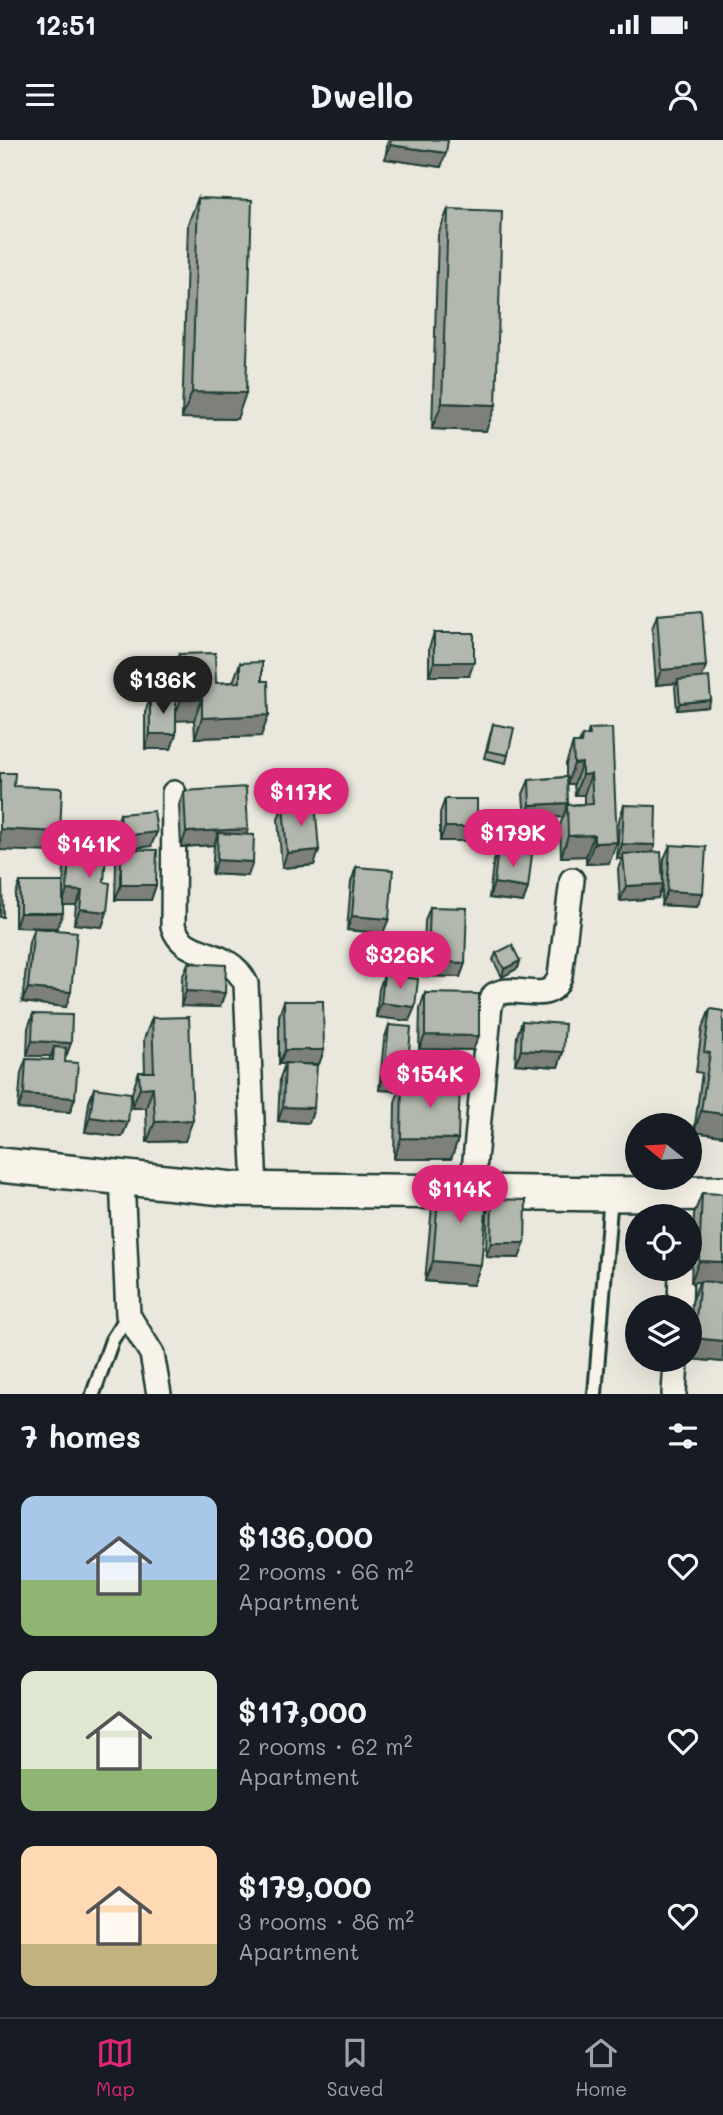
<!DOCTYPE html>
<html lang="en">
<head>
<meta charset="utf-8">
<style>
	:root { --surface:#171b24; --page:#20242c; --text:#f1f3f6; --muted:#9ea1a6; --line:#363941; --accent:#db2777 }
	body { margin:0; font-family:Mali,sans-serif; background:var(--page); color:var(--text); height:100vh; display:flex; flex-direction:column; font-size:26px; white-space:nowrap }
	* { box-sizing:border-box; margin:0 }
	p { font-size:23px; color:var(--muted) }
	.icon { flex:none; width:38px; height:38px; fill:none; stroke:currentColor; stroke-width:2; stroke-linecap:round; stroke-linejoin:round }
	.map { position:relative; height:1254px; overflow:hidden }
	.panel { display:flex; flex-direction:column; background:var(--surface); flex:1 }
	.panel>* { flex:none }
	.needle { width:46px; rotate:288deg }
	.buttons { position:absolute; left:625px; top:973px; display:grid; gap:14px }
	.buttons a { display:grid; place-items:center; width:77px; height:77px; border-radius:50%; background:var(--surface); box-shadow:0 7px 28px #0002; font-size:35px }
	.price { position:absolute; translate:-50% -60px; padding:0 16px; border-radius:24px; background:var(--accent); color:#fff; font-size:23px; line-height:46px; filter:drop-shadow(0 2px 4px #0008) }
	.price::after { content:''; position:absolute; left:50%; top:42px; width:21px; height:16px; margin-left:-10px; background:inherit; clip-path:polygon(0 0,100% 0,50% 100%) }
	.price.selected { background:#222; color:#fff }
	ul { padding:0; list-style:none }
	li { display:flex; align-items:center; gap:21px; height:175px; padding:0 21px }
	li span { display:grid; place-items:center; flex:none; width:196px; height:140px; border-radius:14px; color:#555 }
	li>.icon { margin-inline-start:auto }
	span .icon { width:84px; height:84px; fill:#fffc; stroke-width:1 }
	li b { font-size:30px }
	h2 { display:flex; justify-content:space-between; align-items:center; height:84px; padding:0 21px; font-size:30px }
	.status { display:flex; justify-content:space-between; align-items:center; height:49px; padding:0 35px; background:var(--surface); direction:ltr }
	.status svg { height:19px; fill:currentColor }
	header { display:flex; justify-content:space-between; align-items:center; height:91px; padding:0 21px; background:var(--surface); font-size:32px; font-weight:700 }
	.dock { display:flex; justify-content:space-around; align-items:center; height:98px; border-top:2px solid var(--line); background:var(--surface); font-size:19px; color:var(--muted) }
	.dock a { display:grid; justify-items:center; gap:4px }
	.dock .selected { color:var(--accent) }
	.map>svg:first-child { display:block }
</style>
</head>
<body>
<div class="status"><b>12:51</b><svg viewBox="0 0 49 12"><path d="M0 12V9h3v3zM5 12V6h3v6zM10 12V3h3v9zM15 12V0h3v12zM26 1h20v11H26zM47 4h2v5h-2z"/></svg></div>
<header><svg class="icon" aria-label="menu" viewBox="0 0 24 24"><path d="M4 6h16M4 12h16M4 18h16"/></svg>Dwello<svg class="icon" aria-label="person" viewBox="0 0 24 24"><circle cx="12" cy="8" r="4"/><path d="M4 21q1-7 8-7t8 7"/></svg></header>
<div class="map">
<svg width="723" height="1254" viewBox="0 0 723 1254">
	<rect width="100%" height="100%" fill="#eae8dd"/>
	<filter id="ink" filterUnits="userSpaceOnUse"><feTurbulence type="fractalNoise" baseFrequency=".0143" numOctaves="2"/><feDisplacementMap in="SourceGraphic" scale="14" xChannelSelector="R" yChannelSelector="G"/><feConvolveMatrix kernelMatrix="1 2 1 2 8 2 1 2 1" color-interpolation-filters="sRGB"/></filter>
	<g filter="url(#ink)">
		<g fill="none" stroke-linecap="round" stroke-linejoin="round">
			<!-- lane casing -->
			<g stroke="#1f3d34" stroke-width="18">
				<g id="lane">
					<polyline points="93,1254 112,1200 128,1175"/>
					<polyline points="595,1254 611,1055"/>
				</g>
			</g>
			<!-- street casing -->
			<g stroke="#1f3d34" stroke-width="28">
				<g id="street">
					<path d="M174,653L173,786C184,822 227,804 246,844L255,1049"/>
					<polyline points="122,1038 128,1175 152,1214 159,1254"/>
					<path d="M472,1051L490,865L494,855C517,842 550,868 560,836L572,740"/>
					<polyline points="680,1167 681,1129"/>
					<polyline points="674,1254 676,1220"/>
				</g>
			</g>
			<!-- secondary casing -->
			<g stroke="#1f3d34" stroke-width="38">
				<polyline id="secondary" points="0,1025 233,1049 611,1054 723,1053"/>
			</g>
			<!-- lane -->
			<use href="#lane" stroke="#f7f3e8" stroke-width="12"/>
			<!-- street -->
			<use href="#street" stroke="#f7f3e8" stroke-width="23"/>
			<!-- secondary -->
			<use href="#secondary" stroke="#f7f3e8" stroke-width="33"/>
		</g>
		<!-- wall -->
		<g fill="#999e96" stroke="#1f3d34" stroke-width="2" fill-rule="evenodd">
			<polygon points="388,0 448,0 441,27 385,19"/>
			<polygon points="198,58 237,279 182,278 188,84"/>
			<polygon points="448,69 486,291 432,289 438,95"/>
			<polygon points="657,475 702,537 708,567 677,570 675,547 677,543 656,545 652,489"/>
			<polygon points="434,493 469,536 429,536 429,508"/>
			<polygon points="179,514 216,543 233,542 240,523 261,596 195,598 194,580 176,580 176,594 171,609 145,609 145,572 150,558 172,557 172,535"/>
			<polygon points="493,584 508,615 506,623 484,618"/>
			<path d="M589,589L609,723L586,724V716L561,717L560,685L563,677L525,679L523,654L529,640L566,637V624L573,603H579L582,596H587ZM567,644H574L575,655H584V664L567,665Z"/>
			<polygon points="184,651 248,689 246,694 248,736 212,734 214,705 181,707 179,665"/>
			<polygon points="445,659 477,687 471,701 440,701 440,673"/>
			<polygon points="283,665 319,710 314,725 282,728 278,679"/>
			<polygon points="624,665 655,705 652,712 663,741 664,719 670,705 703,753 697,767 661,765 663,745 658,758 620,761 618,729 622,719 617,719 619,680"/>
			<polygon points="120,674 151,706 126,709 156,745 151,760 115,760 116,723 121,710 117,710 115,689"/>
			<polygon points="498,709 528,748 523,762 489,758 493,724"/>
			<polygon points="69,712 104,742 107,772 102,787 74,784 76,765 63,765 57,788 15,787 15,756 20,742 63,748 64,727"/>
			<polygon points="356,727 383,793 347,790 351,742"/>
			<polygon points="430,767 465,823 460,837 423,836 425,781"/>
			<polygon points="34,788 66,867 22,862 29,802"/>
			<polygon points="496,813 520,821 518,828 502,837 493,820"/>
			<polygon points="188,823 220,867 181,866 182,838"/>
			<polygon points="384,835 409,881 376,877 379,849"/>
			<polygon points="425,853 473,910 419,909 420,868"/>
			<polygon points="284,861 324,910 319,924 297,924 314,968 309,983 278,981 280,938 285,924 279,924 279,876"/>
			<polygon points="710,869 723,871 723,996 694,992 702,933 696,932 702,889"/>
			<polygon points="33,874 71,903 65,917 65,922 75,958 70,972 18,969 21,933 26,919 49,920 51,916 27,916 28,888"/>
			<polygon points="152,878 185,1001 147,1002 146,968 132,968 132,953 139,932 145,932 144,899"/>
			<polygon points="522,881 563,912 558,927 515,924 517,896"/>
			<polygon points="389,885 407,937 405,942 458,999 451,1019 394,1019 395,962 399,951 379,950 384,900"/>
			<polygon points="94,948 128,982 122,997 85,992 89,962"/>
			<polygon points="439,1045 481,1125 473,1145 425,1141 432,1066"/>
			<polygon points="702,1053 723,1222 690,1219 690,1189 692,1162 699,1142 691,1142 694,1074"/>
			<polygon points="492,1059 519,1118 486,1117 487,1073"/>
		</g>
		<!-- shaded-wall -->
		<g fill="#7d817a" stroke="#1f3d34" stroke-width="2">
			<polygon points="390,5 446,13 441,27 385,19"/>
			<polygon points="192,252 246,253 237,279 182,278"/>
			<polygon points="442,263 496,265 486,291 432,289"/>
			<polygon points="434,522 474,522 469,536 429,536"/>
			<polygon points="706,526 701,541 678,540 677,543 656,545 661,530"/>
			<polygon points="202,559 194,580 173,581 181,560"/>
			<polygon points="711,560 708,567 677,570 680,563"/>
			<polygon points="269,575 261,596 195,598 202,578"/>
			<polygon points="150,594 176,594 171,609 145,609"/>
			<polygon points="582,623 574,644 567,644 574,624"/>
			<polygon points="591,634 584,655 575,655 582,635"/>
			<polygon points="568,663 563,677 525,679 530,665"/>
			<polygon points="445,687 477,687 471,701 440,701"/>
			<polygon points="0,689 60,692 52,712 0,710"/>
			<polygon points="248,689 243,703 218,693 214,705 181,707 186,692"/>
			<polygon points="157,692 151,706 117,710 123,696"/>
			<polygon points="594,695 586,716 561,717 568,696"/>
			<polygon points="617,702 609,723 586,724 594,703"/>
			<polygon points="622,704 655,705 650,720 623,714 622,719 617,719"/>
			<polygon points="319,710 314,725 282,728 287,713"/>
			<polygon points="217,720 253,722 248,736 212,734"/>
			<polygon points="494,743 528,748 523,762 489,758"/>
			<polygon points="663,744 658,758 620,761 626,746"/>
			<polygon points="121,745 156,745 151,760 115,760"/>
			<polygon points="67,750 82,751 76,765 62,765"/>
			<polygon points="667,751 703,753 697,767 661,765"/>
			<polygon points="80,769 107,772 102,787 74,784"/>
			<polygon points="20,773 63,773 57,788 15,787"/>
			<polygon points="352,776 389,779 383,793 347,790"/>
			<polygon points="428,821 465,823 460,837 423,836"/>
			<polygon points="520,821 518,828 502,837 504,829"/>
			<polygon points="28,848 71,852 66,867 22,862"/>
			<polygon points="186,851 225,853 220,867 181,866"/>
			<polygon points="381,863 415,867 409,881 376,877"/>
			<polygon points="425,895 479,896 473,910 419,909"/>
			<polygon points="32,901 71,903 66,917 53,917 54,907 51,916 27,916"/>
			<polygon points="285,910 324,910 319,924 279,924"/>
			<polygon points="521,910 563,912 558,927 515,924"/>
			<polygon points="384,935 407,937 402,951 402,942 399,951 379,950"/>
			<polygon points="153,947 146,968 132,968 140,948"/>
			<polygon points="24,954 75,958 70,972 18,969"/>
			<polygon points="283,967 314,968 309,983 278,981"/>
			<polygon points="701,971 723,974 723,996 694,992"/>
			<polygon points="90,977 128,982 122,997 85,992"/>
			<polygon points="193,980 185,1001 147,1002 155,982"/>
			<polygon points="401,998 458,999 451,1019 394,1019"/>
			<polygon points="491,1103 525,1103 519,1118 486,1117"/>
			<polygon points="433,1121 481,1125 473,1145 425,1141"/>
			<polygon points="699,1121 723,1122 723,1143 691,1142"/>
			<polygon points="694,1198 723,1201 723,1222 690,1219 690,1210"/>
		</g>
		<!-- building -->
		<g fill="#b2b8ae" stroke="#1f3d34" stroke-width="2">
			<polygon points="391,0 448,0 446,13 390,5"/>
			<polygon points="198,58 252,60 246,253 192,252"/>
			<polygon points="448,69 502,71 496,265 442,263"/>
			<polygon points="702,471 706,526 661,530 657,475"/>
			<rect x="434" y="493" width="40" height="29"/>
			<polygon points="215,513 216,543 240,542 240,523 262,522 262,541 268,541 269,575 202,578 202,559 181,560 179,514"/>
			<polygon points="709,537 711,560 680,563 678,540"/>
			<polygon points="176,557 176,594 150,594 150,558"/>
			<polygon points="493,584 514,588 508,615 487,611"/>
			<polygon points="612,588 617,702 594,703 594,695 568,696 567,665 593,664 591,634 582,635 582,623 574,624 573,603 581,603 582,596 590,595 589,589"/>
			<polygon points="0,633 15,633 14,646 62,648 60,692 0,689"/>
			<polygon points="567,637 568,663 530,665 529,640"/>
			<polygon points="246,647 248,689 186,692 184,651"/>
			<rect x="445" y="659" width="32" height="28"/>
			<polygon points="315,663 319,710 287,713 283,665"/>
			<polygon points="624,665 656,666 655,705 622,704"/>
			<polygon points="154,671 157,692 123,696 120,674"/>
			<polygon points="218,693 254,695 253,722 217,720"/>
			<polygon points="670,705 706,707 703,753 667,751"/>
			<polygon points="121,709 157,710 156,745 121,745"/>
			<polygon points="498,709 532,714 528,748 494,743"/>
			<polygon points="69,712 106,715 104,742 110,743 107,772 80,769 82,751 67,750"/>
			<polygon points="661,712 663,744 626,746 623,714"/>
			<polygon points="356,727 393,730 389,779 352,776"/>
			<polygon points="0,741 2,741 3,777 0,777"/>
			<rect x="20" y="742" width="43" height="31"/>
			<polygon points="430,767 467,768 465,823 428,821"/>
			<polygon points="34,788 77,792 71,852 28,848"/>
			<polygon points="512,805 520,821 504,829 496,813"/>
			<polygon points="188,823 226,825 225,853 186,851"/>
			<polygon points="384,835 418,839 415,867 381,863"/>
			<polygon points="425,853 479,854 479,896 425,895"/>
			<polygon points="284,861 323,861 324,910 285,910"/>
			<polygon points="710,869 723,871 723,974 701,971 710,913 704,912"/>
			<polygon points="33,874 72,875 71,903 32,901"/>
			<polygon points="189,877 193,980 155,982 153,947 140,948 139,932 154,932 152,878"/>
			<polygon points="522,881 565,884 563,912 521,910"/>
			<polygon points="389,885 411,887 407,937 384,935"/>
			<polygon points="54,907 66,908 65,922 78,923 75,958 24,954 26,919 53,920"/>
			<polygon points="285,923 317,925 314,968 283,967"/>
			<polygon points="402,942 460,943 458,999 401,998"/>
			<polygon points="94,948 131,953 128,982 90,977"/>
			<polygon points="439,1045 488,1049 481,1125 433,1121"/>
			<polygon points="702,1053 723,1054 723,1122 699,1121"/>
			<polygon points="492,1059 526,1060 525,1103 491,1103"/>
			<polygon points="700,1141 723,1143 723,1201 694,1198"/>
		</g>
	</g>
</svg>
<div class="buttons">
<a><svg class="needle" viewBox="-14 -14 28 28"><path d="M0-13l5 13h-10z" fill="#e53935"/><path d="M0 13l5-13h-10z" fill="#9ea1a6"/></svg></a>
<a><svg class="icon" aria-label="locate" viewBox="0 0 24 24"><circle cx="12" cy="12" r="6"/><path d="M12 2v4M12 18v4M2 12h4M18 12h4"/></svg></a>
<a><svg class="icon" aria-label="layers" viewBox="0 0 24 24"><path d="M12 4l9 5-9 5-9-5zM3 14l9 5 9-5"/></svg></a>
</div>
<b class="price selected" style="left:163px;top:576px">$136K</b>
<b class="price" style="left:301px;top:688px">$117K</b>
<b class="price" style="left:513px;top:729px">$179K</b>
<b class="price" style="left:89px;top:740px">$141K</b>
<b class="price" style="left:400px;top:851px">$326K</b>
<b class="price" style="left:430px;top:970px">$154K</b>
<b class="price" style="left:460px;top:1085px">$114K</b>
</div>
<section class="panel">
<h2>7 homes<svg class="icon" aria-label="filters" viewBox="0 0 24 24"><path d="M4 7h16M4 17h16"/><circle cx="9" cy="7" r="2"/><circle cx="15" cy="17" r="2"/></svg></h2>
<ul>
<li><span style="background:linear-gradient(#a9c7e8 60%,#8fb573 0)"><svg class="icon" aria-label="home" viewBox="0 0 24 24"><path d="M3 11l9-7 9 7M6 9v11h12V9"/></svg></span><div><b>$136,000</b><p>2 rooms · 66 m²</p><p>Apartment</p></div><svg class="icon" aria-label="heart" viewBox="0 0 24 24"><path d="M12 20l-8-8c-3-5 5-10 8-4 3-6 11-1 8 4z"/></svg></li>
<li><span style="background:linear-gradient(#dfe7d0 70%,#8fb573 0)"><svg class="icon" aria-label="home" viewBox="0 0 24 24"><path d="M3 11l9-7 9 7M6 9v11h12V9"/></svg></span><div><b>$117,000</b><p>2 rooms · 62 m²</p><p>Apartment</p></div><svg class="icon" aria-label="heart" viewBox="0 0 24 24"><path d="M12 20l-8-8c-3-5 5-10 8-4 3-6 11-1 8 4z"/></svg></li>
<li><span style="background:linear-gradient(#ffd9b3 70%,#c2b280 0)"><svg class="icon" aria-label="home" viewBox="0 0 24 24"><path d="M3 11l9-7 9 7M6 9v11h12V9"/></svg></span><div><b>$179,000</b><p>3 rooms · 86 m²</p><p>Apartment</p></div><svg class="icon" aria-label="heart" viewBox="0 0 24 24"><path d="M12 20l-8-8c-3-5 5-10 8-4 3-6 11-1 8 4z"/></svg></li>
</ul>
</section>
<nav class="dock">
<a class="selected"><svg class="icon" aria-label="map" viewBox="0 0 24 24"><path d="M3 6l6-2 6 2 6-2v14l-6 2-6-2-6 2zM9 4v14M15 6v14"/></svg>Map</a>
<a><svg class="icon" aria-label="saved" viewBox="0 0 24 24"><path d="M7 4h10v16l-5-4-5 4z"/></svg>Saved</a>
<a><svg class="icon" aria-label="home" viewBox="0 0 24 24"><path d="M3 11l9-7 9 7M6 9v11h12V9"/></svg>Home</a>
</nav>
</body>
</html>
